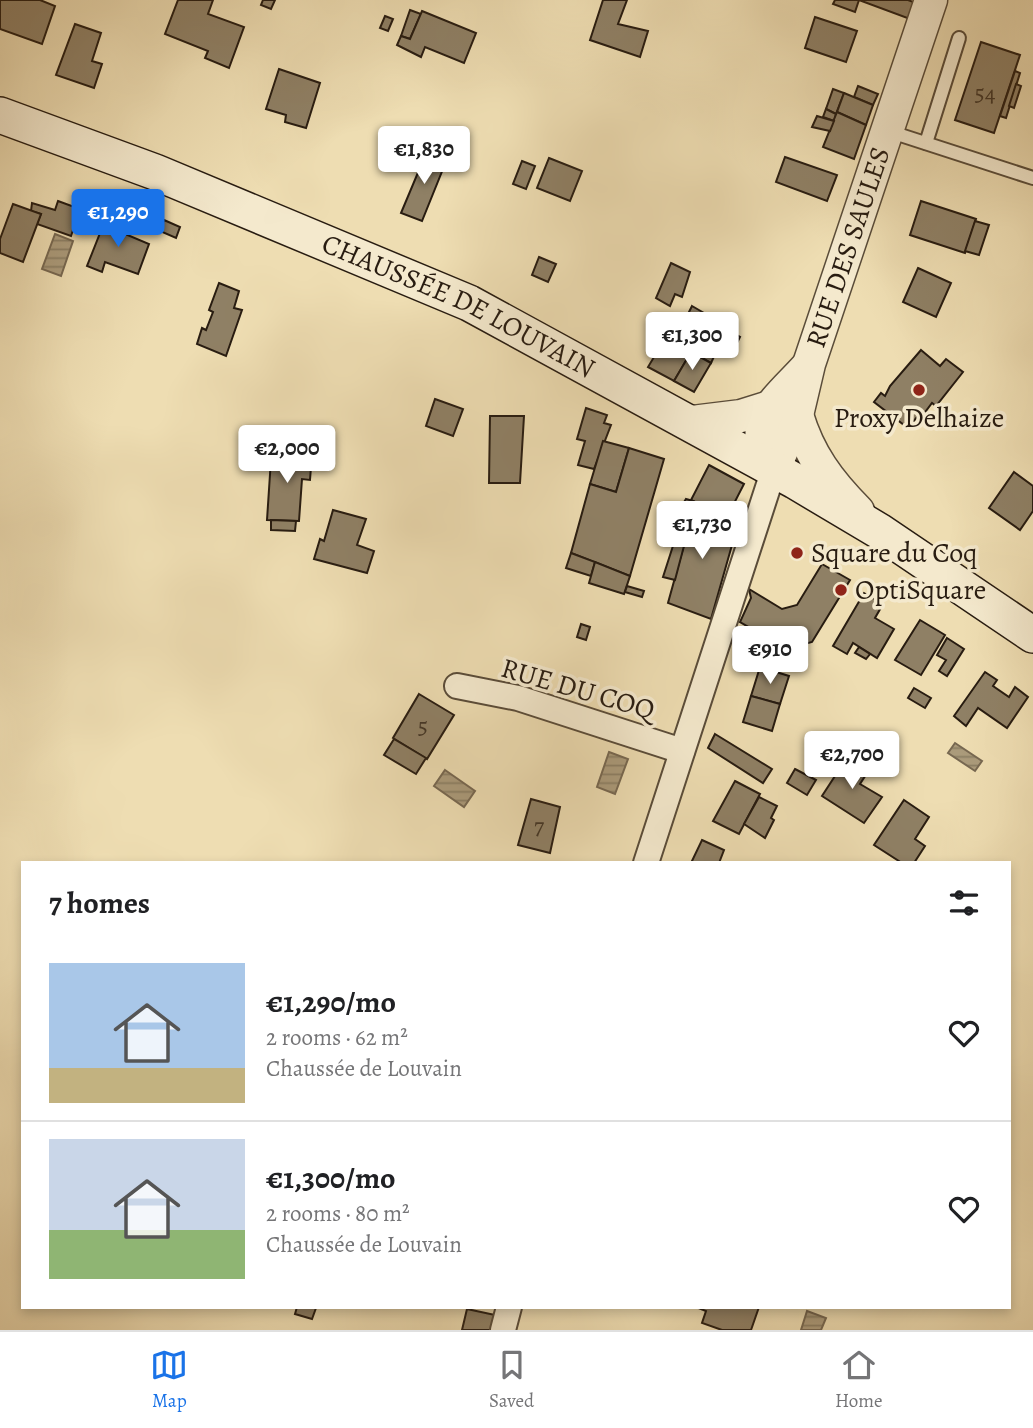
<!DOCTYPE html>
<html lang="en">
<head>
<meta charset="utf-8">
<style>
	:root { --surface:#fff; --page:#f2f2f2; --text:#202124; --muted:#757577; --line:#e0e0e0; --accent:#1a73e8 }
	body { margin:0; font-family:Alegreya,serif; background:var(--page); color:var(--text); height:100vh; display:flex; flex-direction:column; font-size:26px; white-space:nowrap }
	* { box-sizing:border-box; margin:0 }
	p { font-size:23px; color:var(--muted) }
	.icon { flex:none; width:38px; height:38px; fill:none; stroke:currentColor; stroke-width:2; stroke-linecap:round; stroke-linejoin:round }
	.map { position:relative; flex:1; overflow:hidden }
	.drawer { position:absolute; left:21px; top:861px; width:990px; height:448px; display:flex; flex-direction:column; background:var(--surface); border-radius:0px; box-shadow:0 4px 10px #0003 }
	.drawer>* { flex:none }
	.price { position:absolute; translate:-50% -60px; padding:0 16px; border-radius:7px; background:#fff; color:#222; font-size:23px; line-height:46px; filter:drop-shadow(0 2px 4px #0008) }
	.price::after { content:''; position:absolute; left:50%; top:42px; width:21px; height:16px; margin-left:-10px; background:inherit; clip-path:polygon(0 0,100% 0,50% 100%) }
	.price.selected { background:var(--accent); color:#fff }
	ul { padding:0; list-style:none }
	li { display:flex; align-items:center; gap:21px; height:175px; padding:0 28px }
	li+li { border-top:2px solid var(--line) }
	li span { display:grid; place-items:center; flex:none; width:196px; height:140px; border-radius:0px; color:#555 }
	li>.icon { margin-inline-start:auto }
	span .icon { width:84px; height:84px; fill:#fffc; stroke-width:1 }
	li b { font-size:30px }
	h2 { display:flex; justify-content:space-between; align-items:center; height:84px; padding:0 28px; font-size:30px }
	.dock { display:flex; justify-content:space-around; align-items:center; height:98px; border-top:2px solid var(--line); background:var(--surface); font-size:19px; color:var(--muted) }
	.dock a { display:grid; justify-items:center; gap:4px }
	.dock .selected { color:var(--accent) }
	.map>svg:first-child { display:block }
</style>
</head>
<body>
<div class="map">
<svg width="1033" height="1330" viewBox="0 0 1033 1330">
	<defs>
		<pattern id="water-rules" width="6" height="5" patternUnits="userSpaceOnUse" patternTransform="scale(1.75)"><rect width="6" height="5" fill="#ab9b7b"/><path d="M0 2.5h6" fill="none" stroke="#8b7e63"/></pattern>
	</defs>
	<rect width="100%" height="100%" fill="#eeddb2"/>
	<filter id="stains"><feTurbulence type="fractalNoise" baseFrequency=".00286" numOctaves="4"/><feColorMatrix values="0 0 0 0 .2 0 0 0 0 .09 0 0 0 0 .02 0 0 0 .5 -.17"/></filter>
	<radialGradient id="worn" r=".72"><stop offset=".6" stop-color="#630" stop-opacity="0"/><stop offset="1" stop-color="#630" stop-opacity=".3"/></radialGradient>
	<!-- water -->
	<g fill="url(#water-rules)" stroke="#776851" stroke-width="2">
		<polygon points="55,234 73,241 61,276 42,269"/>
		<polygon points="955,743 982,761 975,771 948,753"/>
		<polygon points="609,752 628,759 615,794 597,787"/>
		<polygon points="445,770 475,791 464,807 434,786"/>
		<polygon points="807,1311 826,1318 821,1330 801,1330"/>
	</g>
	<!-- building -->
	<g fill="#8f8065" stroke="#281c11" stroke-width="2">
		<polygon points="0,0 40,0 55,6 42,44 0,29"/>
		<polygon points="178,0 213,0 208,14 244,27 229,68 205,58 208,51 165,34"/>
		<polygon points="263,0 275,0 271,9 261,5"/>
		<polygon points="603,0 627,0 618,24 648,31 640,57 590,40"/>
		<polygon points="835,0 908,0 916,3 910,19 859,0 855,12 833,4"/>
		<polygon points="410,10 421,14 410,39 401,36"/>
		<polygon points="422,11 476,33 464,63 425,47 421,57 397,45 401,36 410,39"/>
		<polygon points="385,16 393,19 388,31 380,28"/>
		<polygon points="815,17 857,31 846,62 805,48"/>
		<polygon points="75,24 101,33 92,61 102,64 94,88 56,75"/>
		<polygon points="981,42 1020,55 994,133 955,120"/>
		<polygon points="279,69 320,83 306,128 285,122 286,115 266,109"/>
		<polygon points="1015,71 1020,73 1006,118 1000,116"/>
		<polygon points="1016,84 1021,86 1014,108 1009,106"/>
		<polygon points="858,86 878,94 873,105 854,97"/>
		<polygon points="833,89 844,93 836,114 826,109"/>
		<polygon points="844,93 873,105 866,125 837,112"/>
		<polygon points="826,109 836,114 834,121 823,117"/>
		<polygon points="837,112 866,125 854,159 823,147"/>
		<polygon points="817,116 834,121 830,131 812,127"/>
		<polygon points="433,135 453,143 446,159 427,151"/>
		<polygon points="427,151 447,159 422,221 401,213"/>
		<polygon points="785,157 837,175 827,201 776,182"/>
		<polygon points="549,158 582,171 570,201 537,188"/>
		<polygon points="522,161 535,166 526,189 513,184"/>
		<polygon points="58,201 80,209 71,236 37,224 41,214 31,211 32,203 55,210"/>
		<polygon points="921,201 976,219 965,253 910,235"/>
		<polygon points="13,204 41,214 23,262 0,253 0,239"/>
		<polygon points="106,218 128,227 125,234 149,244 138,274 105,262 102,272 87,266"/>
		<polygon points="164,220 180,227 176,238 160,231"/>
		<polygon points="975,221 989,225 979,255 965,251"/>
		<polygon points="539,257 556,264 548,282 532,275"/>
		<polygon points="671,263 690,272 682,297 675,294 670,306 656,298"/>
		<polygon points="918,268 951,283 936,317 903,302"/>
		<polygon points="219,283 239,291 234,308 242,310 226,356 197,344 202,328 206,330 213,312 209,310"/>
		<polygon points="692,306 711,317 698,340 717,350 711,363 674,342"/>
		<polygon points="670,330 678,335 674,342 666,337"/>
		<polygon points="730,331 740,337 732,353 722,347"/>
		<polygon points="666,337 691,352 674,381 648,367"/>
		<polygon points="921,350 940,366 946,359 963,372 936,406 932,403 920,419 917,417 908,428 874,402 881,393 885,396 890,386"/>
		<polygon points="691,352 711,363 694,392 674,381"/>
		<polygon points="435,399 463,409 453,436 426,426"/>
		<polygon points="586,408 607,415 604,423 611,425 594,469 578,465 585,441 577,439"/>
		<polygon points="490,416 524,416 520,483 489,483"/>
		<polygon points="603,441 629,448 616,492 590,484"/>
		<polygon points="629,448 664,459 630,576 571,553 590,484 616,492"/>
		<polygon points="279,452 312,454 310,480 302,479 299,521 267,520 271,459 279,460"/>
		<polygon points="709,465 744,484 726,519 691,500"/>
		<polygon points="1014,472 1033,486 1033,511 1020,530 989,508"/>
		<polygon points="686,499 693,501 679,528 667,521 674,509 678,512"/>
		<polygon points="693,501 731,519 721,535 734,538 711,619 668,603 689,527 680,524"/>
		<polygon points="333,510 366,519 357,545 374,551 367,573 314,559 320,539 324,541"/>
		<polygon points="271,520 296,521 295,531 271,530"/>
		<polygon points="680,524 689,527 675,580 663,577"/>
		<polygon points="571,553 595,562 591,576 566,568"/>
		<polygon points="595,562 630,576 624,594 589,583"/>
		<polygon points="822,564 850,580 812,642 787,649 740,622 751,598 749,589 782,609 797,605"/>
		<polygon points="627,586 644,591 642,597 625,592"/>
		<polygon points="864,593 883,604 875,618 894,629 877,658 853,643 847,654 833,646"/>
		<polygon points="920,620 945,635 921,675 895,660"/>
		<polygon points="581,624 590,627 586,640 577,637"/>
		<polygon points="947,638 964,649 947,676 939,671 946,660 937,655"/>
		<polygon points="859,647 870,654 866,659 855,653"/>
		<polygon points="760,667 789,676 780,704 751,696"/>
		<polygon points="985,672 997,680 993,686 1009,697 1015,687 1028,697 1007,728 978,708 966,726 954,716"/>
		<polygon points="914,688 931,698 925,708 908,698"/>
		<polygon points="419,694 454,715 427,759 393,738"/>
		<polygon points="751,696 780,704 772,731 743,722"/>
		<polygon points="715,734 772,769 763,783 708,748"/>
		<polygon points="394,739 426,758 416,774 384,755"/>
		<polygon points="848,756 869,770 860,784 882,797 864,823 822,796"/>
		<polygon points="795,769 816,780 807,795 787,783"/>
		<polygon points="735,781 760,794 739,834 713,821"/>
		<polygon points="759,797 777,806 771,818 774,820 765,838 744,824"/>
		<polygon points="531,799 560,807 550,853 518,845"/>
		<polygon points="904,800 929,817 915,839 925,846 914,863 902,863 874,845"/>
		<polygon points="702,840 724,850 719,863 691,863"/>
		<polygon points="297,1307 316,1308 312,1319 295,1314"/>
		<polygon points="696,1307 759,1307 751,1330 722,1330 702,1323 706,1311"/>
		<polygon points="467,1309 495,1315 491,1330 462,1330"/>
	</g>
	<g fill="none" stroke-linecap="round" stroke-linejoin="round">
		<!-- service casing -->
		<g stroke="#5a4c39" stroke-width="16">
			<g id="service">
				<polyline points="888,131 1033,178"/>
				<polyline points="926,143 959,38"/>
			</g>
		</g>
		<!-- minor casing -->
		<g stroke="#5a4c39" stroke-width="28">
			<g id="minor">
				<polyline points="457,686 518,698 682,751"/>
				<polyline points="646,863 774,469"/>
				<polyline points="503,1330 509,1307"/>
			</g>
		</g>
		<!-- tertiary casing -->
		<g stroke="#5a4c39" stroke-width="35">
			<g id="tertiary">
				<path d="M797,415C809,455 829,482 858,511"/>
				<polyline points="692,422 741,416 770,407"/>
				<path id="s1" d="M774,469L797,415L809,364L931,0"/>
				<path d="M774,469C743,422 775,402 806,368"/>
			</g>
		</g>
		<!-- secondary casing -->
		<g stroke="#281c11" stroke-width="38">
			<g id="secondary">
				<path id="s2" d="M0,115L155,172L469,303L795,481L879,531L1033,635"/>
			</g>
		</g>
		<!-- service -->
		<use href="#service" stroke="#f4e9cd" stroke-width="12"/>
		<!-- minor -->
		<use href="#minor" stroke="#f4e9cd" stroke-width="24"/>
		<!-- tertiary -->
		<use href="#tertiary" stroke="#f4e9cd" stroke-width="32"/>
		<!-- secondary -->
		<use href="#secondary" stroke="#f4e9cd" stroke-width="35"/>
	</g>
	<!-- markers -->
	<g fill="#8f2418" stroke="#f4e9cd" stroke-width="2.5">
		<circle cx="919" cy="390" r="7"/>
		<circle cx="797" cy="553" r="7"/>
		<circle cx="841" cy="590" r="7"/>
	</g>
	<g text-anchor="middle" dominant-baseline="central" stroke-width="7" stroke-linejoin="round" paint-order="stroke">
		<!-- number labels -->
		<g font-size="24" fill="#423526">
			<text x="985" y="93">54</text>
			<text x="423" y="726">5</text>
			<text x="539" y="826">7</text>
		</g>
		<!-- street labels -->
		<g font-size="28" fill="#281c11" stroke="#f4e9cd">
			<text stroke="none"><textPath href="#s1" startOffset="234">RUE DES SAULES</textPath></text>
			<text stroke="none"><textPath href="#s2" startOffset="497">CHAUSSÉE DE LOUVAIN</textPath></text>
			<text transform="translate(578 689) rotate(16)">RUE DU COQ</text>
		</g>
		<!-- poi labels -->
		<g font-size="28" fill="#281c11" stroke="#f4e9cd" text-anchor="start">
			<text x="919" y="418" text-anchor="middle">Proxy Delhaize</text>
			<text x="811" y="553">Square du Coq</text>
			<text x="855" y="590">OptiSquare</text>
		</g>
	</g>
	<rect width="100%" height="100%" filter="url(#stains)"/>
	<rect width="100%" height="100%" fill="url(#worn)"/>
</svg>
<b class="price" style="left:424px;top:186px">€1,830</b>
<b class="price selected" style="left:118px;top:249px">€1,290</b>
<b class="price" style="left:692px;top:372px">€1,300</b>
<b class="price" style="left:287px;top:485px">€2,000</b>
<b class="price" style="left:702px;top:561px">€1,730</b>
<b class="price" style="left:770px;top:686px">€910</b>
<b class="price" style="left:852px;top:791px">€2,700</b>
<section class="drawer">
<h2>7 homes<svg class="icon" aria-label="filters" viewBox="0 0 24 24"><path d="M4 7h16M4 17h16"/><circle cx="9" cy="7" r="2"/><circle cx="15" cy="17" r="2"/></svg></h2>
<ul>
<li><span style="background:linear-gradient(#a9c7e8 75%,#c2b280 0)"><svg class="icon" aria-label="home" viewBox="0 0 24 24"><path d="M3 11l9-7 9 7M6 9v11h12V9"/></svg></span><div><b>€1,290/mo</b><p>2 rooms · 62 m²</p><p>Chaussée de Louvain</p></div><svg class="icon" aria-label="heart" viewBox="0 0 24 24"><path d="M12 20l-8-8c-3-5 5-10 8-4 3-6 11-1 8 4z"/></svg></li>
<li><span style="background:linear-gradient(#c9d6e8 65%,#8fb573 0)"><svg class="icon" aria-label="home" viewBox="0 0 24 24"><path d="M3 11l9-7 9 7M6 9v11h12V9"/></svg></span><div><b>€1,300/mo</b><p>2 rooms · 80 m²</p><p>Chaussée de Louvain</p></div><svg class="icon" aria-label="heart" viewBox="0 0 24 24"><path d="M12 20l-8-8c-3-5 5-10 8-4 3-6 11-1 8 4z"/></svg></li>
</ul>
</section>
</div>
<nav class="dock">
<a class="selected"><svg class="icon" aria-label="map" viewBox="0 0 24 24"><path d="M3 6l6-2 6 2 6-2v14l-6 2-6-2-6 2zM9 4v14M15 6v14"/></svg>Map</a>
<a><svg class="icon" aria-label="saved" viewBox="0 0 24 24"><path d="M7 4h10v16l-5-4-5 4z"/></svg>Saved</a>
<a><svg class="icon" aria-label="home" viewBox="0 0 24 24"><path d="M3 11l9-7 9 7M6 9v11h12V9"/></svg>Home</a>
</nav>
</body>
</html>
